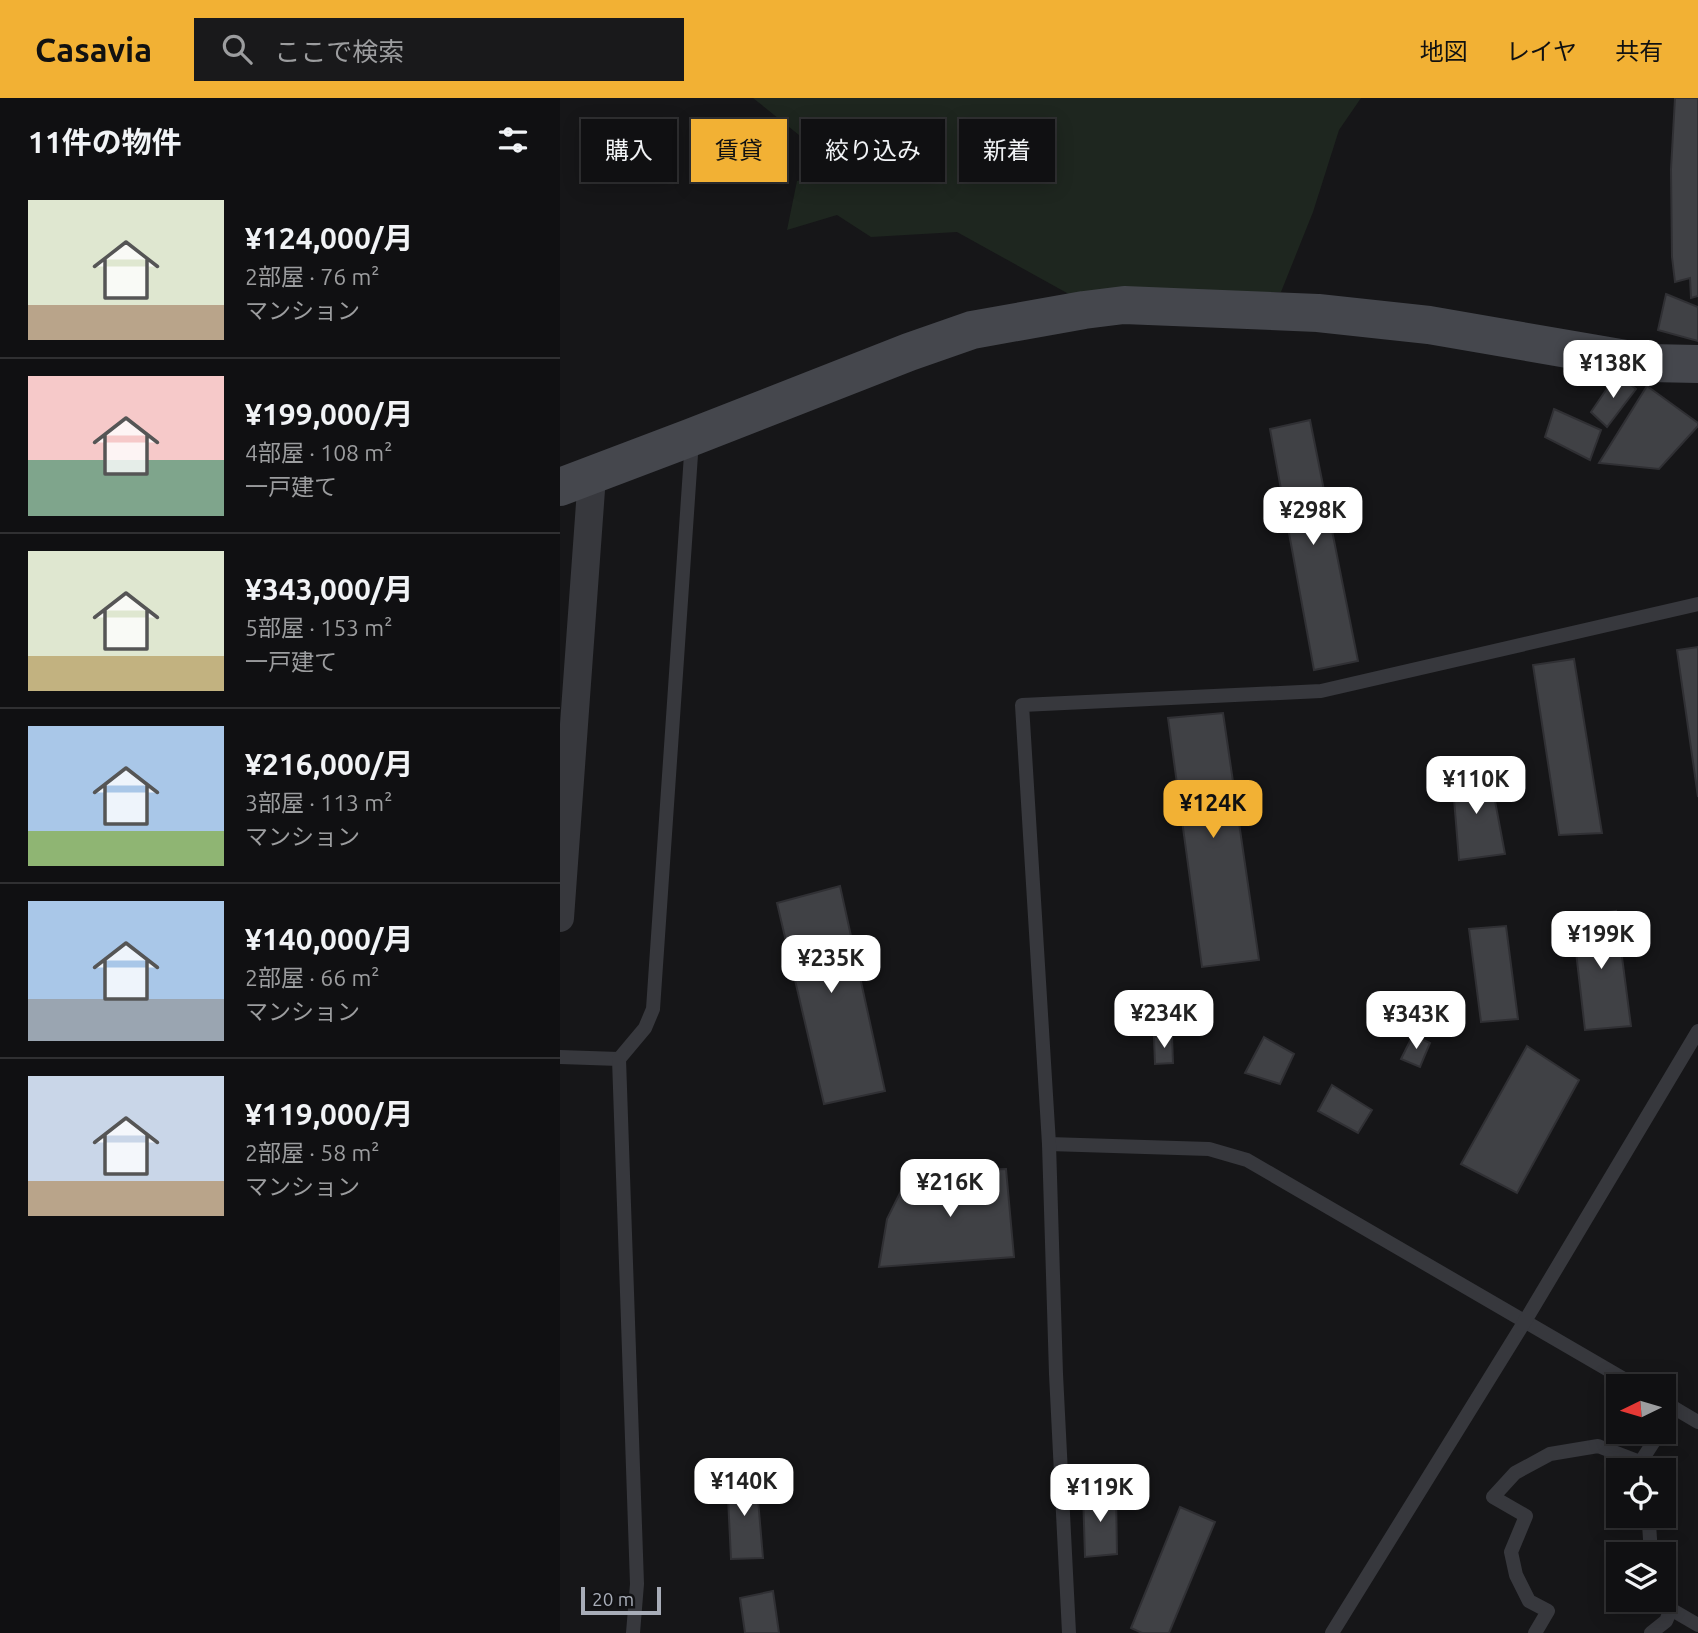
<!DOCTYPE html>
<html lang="ja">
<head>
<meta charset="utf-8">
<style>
	:root { --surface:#101012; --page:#19191b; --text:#f1f3f6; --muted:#9c9d9f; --line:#303032; --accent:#f2b134 }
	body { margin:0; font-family:Ubuntu,"Noto Sans JP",sans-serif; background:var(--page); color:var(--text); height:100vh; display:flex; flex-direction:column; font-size:26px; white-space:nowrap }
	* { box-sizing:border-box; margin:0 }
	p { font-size:23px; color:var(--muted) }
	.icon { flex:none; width:38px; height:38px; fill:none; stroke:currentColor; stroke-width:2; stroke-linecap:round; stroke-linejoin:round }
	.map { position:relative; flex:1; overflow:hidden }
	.sheet { display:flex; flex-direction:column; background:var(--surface); width:560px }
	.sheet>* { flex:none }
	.banner { position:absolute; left:21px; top:21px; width:665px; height:63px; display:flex; gap:14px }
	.needle { width:46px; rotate:265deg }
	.tools { position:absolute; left:1046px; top:1276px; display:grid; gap:14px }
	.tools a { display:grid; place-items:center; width:70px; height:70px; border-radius:0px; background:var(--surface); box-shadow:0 4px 18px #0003,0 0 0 2px var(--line); font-size:35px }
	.scale { position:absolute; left:21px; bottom:18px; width:80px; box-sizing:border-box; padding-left:7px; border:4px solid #a8adb8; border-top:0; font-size:19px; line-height:24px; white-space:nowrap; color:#a8adb8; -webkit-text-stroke:5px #111113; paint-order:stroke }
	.price { position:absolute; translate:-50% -60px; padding:0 16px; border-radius:14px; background:#fff; color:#222; font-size:23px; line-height:46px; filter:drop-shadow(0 2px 4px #0008) }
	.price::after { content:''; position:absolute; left:50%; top:42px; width:21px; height:16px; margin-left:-10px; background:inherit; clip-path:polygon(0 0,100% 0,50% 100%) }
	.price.selected { background:var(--accent); color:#111 }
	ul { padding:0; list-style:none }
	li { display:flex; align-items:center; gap:21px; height:175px; padding:0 28px }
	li+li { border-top:2px solid var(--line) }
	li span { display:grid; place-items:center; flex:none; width:196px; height:140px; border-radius:0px; color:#555 }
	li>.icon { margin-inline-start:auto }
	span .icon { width:84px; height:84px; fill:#fffc; stroke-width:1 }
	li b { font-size:30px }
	h2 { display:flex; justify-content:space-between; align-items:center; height:84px; padding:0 28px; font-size:30px }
	.chip { padding:0 24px; border-radius:0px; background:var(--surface); box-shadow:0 4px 18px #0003,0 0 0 2px var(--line); font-size:24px; line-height:63px }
	.chip.selected { background:var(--accent); color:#111 }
	header { display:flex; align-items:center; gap:42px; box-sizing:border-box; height:98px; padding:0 35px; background:var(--accent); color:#111 }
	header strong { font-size:33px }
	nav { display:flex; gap:38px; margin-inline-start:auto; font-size:24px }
	.search { width:490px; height:63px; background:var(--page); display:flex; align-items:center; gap:18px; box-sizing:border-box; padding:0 24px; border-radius:0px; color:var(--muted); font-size:26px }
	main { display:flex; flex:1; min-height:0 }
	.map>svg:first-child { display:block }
</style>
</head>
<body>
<header>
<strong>Casavia</strong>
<div class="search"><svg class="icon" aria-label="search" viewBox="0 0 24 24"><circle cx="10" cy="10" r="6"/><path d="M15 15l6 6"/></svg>ここで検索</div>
<nav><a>地図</a><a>レイヤ</a><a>共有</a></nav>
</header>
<main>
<section class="sheet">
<h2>11件の物件<svg class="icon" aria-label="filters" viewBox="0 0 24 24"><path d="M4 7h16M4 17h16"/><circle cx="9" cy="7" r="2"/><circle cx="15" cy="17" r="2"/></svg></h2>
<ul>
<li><span style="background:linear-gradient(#dfe7d0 75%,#b9a48a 0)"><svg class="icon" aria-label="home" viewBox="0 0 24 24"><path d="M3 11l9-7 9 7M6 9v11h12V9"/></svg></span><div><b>¥124,000/月</b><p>2部屋 · 76 m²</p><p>マンション</p></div></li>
<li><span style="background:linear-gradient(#f6c9c9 60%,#7fa58c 0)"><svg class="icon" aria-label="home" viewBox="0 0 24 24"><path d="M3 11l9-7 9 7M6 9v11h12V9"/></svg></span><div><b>¥199,000/月</b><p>4部屋 · 108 m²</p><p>一戸建て</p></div></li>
<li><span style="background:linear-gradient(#dfe7d0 75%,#c2b280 0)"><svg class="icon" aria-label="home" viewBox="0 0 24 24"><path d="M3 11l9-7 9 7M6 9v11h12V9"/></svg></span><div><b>¥343,000/月</b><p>5部屋 · 153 m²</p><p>一戸建て</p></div></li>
<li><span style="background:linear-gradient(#a9c7e8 75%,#8fb573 0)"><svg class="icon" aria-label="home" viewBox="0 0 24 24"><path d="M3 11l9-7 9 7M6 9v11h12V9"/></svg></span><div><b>¥216,000/月</b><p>3部屋 · 113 m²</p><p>マンション</p></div></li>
<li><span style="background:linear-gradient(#a9c7e8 70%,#9aa5b1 0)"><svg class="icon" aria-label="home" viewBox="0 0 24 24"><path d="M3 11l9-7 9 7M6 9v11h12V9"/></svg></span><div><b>¥140,000/月</b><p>2部屋 · 66 m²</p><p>マンション</p></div></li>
<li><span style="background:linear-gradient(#c9d6e8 75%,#b9a48a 0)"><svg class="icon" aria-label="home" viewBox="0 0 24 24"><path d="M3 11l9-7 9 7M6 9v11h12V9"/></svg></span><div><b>¥119,000/月</b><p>2部屋 · 58 m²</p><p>マンション</p></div></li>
</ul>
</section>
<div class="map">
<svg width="1138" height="1535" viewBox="0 0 1138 1535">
	<rect width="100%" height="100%" fill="#161618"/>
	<!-- green -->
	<polygon fill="#1e261f" points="193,0 801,0 779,32 753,114 721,194 596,194 516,200 397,134 311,139 277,117 227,132 237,83 285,74"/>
	<!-- building -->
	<g fill="#404145" stroke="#303034" stroke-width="2">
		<polygon points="1115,0 1138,0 1138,198 1131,200 1130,180 1115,184 1112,159 1111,71"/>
		<polygon points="1106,196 1138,209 1138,243 1098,232"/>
		<polygon points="1057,276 1076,291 1047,329 1031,314"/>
		<polygon points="1087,288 1138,325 1138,328 1099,371 1039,365"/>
		<polygon points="994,311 1041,332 1030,362 985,339"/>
		<polygon points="750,322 798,563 754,572 710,331"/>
		<polygon points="1138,549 1138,699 1117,552"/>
		<polygon points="1014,561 1042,735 999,737 973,567"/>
		<polygon points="663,615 699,862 642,869 608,620"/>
		<polygon points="929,671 945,756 899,762 892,676"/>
		<polygon points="280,788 325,993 264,1006 217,805"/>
		<polygon points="1056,813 1071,928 1025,932 1012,819"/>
		<polygon points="946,828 958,921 921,924 909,831"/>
		<polygon points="853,937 870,945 860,969 841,961"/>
		<polygon points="612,938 613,965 595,966 594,939"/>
		<polygon points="704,939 734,956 720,986 685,975"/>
		<polygon points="967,948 1019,982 957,1095 901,1066"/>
		<polygon points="772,987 812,1012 798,1035 758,1013"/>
		<polygon points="446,1071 454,1159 319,1169 327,1121 341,1093 355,1074"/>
		<polygon points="196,1378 203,1460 171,1461 167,1379"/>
		<polygon points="523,1394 556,1395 557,1456 525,1459"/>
		<polygon points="620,1409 655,1424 609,1535 582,1535 571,1530"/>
		<polygon points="213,1493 219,1535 185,1535 180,1500"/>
	</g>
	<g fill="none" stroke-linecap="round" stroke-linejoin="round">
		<!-- lane -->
		<g stroke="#37383d" stroke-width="14">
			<polyline points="0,959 59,961"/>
			<polyline points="489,1046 649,1051 687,1062 1076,1288"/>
			<polyline points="1104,1304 1138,1324"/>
			<polyline points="1104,1326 1114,1310"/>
			<polyline points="1076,1371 1100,1334"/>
			<polyline points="1059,1397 1059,1399"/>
			<polyline points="1079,1418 1089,1426 1091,1456"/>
			<polyline points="1095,1502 1138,1527"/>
			<polyline points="73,1535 77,1486 59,961 85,930 93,911 132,342"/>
			<polyline points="509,1535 496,1276 489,1046 462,607 761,593 1138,506"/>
			<polyline points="772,1535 965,1223 1138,933"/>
			<polyline points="975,1535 988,1513 969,1503 956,1477 951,1454 966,1418 933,1399 955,1375 990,1356 1038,1348 1080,1364"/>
			<polyline points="1091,1535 1106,1523 1111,1511"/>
		</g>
		<!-- street -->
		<polyline stroke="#37383d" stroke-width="28" points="0,820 32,378"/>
		<!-- secondary -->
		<polyline stroke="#45474d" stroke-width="38" points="0,389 132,339 349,254 412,232 524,212 564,207 758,215 869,227 1089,265 1138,266"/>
	</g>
</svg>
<div class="tools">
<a><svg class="needle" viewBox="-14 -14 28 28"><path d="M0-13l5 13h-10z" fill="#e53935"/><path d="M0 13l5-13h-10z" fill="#9c9d9f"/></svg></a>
<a><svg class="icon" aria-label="locate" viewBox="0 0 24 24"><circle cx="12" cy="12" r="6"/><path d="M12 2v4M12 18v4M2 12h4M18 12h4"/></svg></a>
<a><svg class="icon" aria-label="layers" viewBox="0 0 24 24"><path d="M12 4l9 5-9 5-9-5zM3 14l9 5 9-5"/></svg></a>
</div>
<div class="scale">20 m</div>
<b class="price" style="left:1053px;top:302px">¥138K</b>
<b class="price" style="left:753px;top:449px">¥298K</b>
<b class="price" style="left:916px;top:718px">¥110K</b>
<b class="price selected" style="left:653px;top:742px">¥124K</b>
<b class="price" style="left:1041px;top:873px">¥199K</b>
<b class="price" style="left:271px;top:897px">¥235K</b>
<b class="price" style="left:604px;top:952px">¥234K</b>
<b class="price" style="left:856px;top:953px">¥343K</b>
<b class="price" style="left:390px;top:1121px">¥216K</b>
<b class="price" style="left:184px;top:1420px">¥140K</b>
<b class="price" style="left:540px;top:1426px">¥119K</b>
<div class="banner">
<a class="chip">購入</a>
<a class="chip selected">賃貸</a>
<a class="chip">絞り込み</a>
<a class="chip">新着</a>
</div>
</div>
</main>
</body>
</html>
